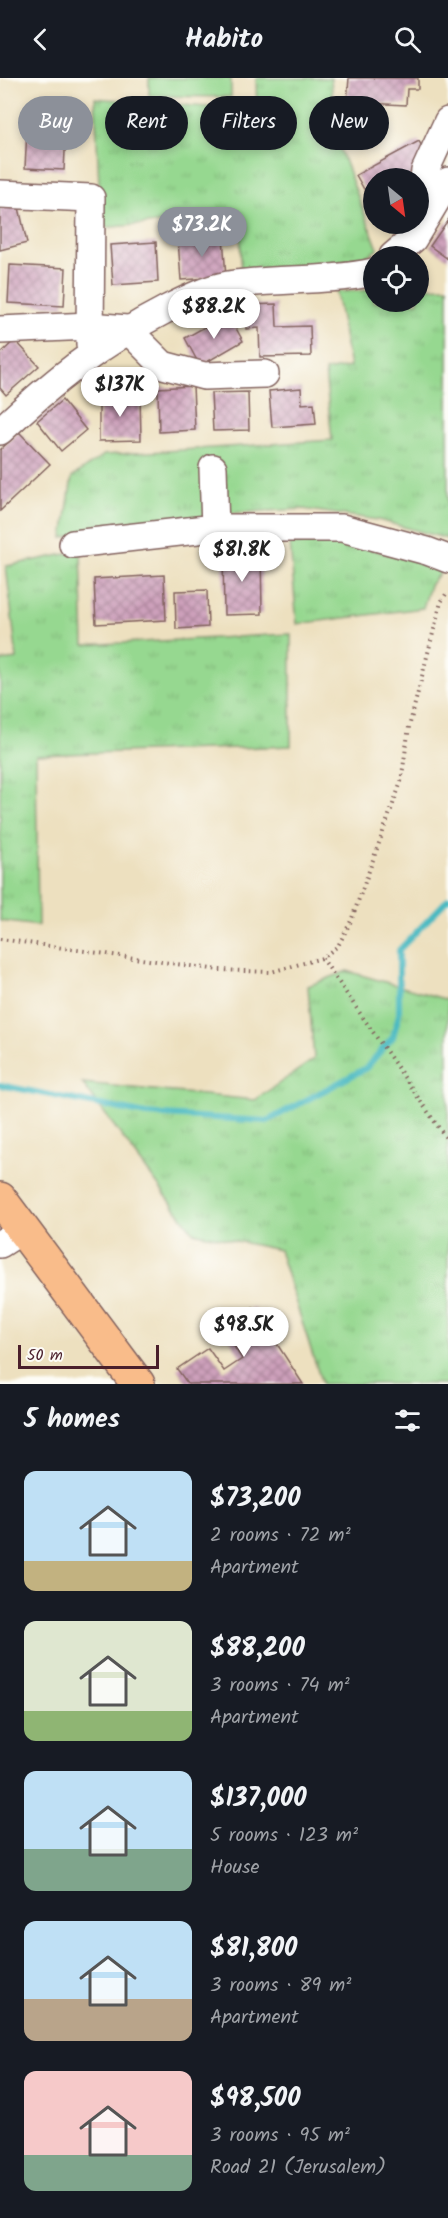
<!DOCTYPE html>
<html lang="en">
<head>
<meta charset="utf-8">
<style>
	:root { --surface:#171b24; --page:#20242c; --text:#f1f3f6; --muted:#9ea1a6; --accent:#8c9099 }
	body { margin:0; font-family:Kalam,sans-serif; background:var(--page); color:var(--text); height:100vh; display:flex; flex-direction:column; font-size:22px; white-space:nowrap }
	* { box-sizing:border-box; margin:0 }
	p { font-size:20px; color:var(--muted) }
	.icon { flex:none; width:33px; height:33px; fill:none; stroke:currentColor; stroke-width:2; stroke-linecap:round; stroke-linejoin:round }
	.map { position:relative; height:1306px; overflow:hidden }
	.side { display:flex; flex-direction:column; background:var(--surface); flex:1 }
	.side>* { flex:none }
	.top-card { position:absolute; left:18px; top:18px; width:412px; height:54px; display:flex; gap:12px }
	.needle { width:39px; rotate:151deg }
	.fabs { position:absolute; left:363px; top:90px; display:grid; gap:12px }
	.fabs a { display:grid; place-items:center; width:66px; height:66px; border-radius:50%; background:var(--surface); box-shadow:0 3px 9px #0003; font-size:30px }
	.scale { position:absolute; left:18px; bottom:15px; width:141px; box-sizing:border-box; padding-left:6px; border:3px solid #4a1f2b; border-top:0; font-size:16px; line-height:21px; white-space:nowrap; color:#4a1f2b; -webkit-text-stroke:4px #fdfcf7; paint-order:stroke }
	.price { position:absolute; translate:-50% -51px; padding:0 14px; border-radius:21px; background:#fff; color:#222; font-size:20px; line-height:39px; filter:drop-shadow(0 2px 3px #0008) }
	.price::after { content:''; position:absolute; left:50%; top:36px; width:18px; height:14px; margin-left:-9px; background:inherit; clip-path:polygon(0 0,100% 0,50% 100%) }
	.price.current { background:var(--accent); color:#fff }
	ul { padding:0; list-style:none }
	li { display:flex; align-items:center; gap:18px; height:150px; padding:0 24px }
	li span { display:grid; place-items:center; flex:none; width:168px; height:120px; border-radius:12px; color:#555 }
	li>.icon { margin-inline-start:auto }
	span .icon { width:72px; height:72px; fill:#fffc; stroke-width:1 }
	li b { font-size:26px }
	h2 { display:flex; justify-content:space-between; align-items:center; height:72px; padding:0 24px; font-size:26px }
	.tag { padding:0 21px; border-radius:27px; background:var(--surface); box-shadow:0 3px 9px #0003; font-size:21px; line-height:54px }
	.tag.current { background:var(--accent); color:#fff }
	header { display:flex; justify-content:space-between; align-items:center; height:78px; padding:0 24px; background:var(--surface); font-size:27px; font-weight:600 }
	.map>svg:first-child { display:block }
</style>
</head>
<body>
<header><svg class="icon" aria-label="back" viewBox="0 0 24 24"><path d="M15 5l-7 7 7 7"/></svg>Habito<svg class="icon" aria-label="search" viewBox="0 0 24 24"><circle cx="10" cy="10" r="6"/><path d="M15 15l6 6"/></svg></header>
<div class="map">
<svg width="448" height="1306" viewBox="0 0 448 1306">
	<defs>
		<pattern id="grass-tufts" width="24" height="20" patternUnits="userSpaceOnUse" patternTransform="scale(1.5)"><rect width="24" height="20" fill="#96d890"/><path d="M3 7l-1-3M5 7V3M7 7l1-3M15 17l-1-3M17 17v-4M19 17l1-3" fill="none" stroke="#83b97c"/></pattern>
		<pattern id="building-cross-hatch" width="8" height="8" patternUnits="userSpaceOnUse" patternTransform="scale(1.5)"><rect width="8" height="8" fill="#cda0bb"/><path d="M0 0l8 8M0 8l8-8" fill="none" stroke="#a88298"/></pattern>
	</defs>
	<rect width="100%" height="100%" fill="#fdfcf7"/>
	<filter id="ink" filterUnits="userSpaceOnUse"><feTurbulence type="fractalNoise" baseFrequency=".0167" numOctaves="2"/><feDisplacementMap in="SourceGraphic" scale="12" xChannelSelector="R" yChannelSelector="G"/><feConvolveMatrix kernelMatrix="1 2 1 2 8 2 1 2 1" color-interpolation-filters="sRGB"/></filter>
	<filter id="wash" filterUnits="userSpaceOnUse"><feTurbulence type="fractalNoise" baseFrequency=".008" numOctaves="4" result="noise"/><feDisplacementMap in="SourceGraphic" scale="24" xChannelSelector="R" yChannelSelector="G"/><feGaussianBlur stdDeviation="1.35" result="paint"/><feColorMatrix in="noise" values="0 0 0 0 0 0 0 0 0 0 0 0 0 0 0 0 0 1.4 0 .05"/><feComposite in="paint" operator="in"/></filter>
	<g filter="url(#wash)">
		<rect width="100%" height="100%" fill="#ede0bf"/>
		<!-- grass -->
		<g fill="url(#grass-tufts)" stroke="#707c5e" stroke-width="1.5">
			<polygon points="256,0 331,0 335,58 378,171 356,185 241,195 240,138 101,150 95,20 257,33"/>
			<polygon points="448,209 448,461 378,442 303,431 230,435 63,460 72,399 104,377 332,362 325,293 350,289 336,214 373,212 374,224 418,224 419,210"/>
			<polygon points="338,463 444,490 430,507 423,530 297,546 290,466"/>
			<polygon points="81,473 84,567 291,556 291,668 36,677 38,848 0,843 0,583 17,581 6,488"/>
			<polygon points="347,893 448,922 448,1306 322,1306 279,1172 193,1154 82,1005 255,1022 314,981 308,908"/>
		</g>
		<!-- garden -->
		<polygon fill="#96d890" stroke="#707c5e" stroke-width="1.5" points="149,0 231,0 231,19 149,18"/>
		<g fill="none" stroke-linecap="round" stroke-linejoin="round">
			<!-- stream -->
			<polyline stroke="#4ab9c1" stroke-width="6" points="0,1007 146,1036 267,1043 366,990 393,959 399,936 399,872 448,821"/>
		</g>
		<g id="blocks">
			<!-- building -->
			<g fill="url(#building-cross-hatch)">
				<polygon points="349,0 418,0 418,11 407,11 406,27 347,24"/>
				<polygon points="28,34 67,36 64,92 25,90"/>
				<polygon points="419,63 427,79 412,100 374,100 374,129 356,97"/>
				<polygon points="18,125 27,165 0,172 0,130"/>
				<polygon points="448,142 448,181 430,168"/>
				<polygon points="223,159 226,199 181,202 178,162"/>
				<polygon points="156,164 158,204 113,207 110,167"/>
				<polygon points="10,187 66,190 64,228 8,225"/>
				<polygon points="276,226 277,249 310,248 311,278 260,279 259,250 246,251 246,227"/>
				<polygon points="228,236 243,263 200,288 185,260"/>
				<polygon points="15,262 39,288 6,317 0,310 0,276"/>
				<polygon points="193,308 195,352 159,354 158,310"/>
				<polygon points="301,310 302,326 314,325 316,346 272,349 269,313"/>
				<polygon points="248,314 249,352 213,353 211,315"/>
				<polygon points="140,317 141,362 99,363 99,318"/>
				<polygon points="62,322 86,352 61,373 37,343"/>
				<polygon points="19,354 50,386 0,433 0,372"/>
				<polygon points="223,474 261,474 262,536 224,537"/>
				<polygon points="164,497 166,542 96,546 94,501"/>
				<polygon points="207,512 208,549 176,551 175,513"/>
				<polygon points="253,1229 303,1306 188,1306 177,1291 208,1270 224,1293 242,1281 222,1249"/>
			</g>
		</g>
	</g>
	<g filter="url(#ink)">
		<use href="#blocks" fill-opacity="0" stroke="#83635f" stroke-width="1.5"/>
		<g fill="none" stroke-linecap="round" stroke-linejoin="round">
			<!-- minor casing -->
			<g stroke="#83635f" stroke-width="30">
				<g id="minor">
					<polyline points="0,116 91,120 90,266"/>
					<polyline points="418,133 425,93 448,43"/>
					<polyline points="393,178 413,161 448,103"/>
					<polyline points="0,252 90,248 127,251 163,287 204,298 265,296"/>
					<path d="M0,353C51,305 102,264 165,232C185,222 206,211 228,207C276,200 326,204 374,194"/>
					<polyline points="213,390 215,450"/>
					<polyline points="73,466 215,450 342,450 427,473 448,481"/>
					<polyline points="0,1166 22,1152"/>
				</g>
			</g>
			<!-- major casing -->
			<g stroke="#83635f" stroke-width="36">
				<polyline id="major" points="0,1121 138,1306"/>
			</g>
			<!-- path -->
			<g stroke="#83635f" stroke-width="4" stroke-dasharray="1.5 4.5" stroke-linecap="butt">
				<polyline points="0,861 219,892 271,894 322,880 338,868 351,843 401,704 409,649 441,524 448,513"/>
				<polyline points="322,880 448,1063"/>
			</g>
			<!-- minor -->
			<use href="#minor" stroke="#fff" stroke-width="27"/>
			<!-- major -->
			<use href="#major" stroke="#f9bc8a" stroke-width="33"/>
		</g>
	</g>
</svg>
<div class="fabs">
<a><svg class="needle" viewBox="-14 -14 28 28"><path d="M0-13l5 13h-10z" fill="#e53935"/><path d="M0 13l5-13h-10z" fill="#9ea1a6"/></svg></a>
<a><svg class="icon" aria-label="locate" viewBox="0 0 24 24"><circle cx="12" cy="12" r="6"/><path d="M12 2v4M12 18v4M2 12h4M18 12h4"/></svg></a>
</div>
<div class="scale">50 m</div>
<b class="price current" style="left:202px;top:180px">$73.2K</b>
<b class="price" style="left:214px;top:262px">$88.2K</b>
<b class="price" style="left:120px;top:340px">$137K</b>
<b class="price" style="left:242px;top:505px">$81.8K</b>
<b class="price" style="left:244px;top:1280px">$98.5K</b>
<div class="top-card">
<a class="tag current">Buy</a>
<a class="tag">Rent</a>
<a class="tag">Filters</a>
<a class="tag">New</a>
</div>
</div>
<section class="side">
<h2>5 homes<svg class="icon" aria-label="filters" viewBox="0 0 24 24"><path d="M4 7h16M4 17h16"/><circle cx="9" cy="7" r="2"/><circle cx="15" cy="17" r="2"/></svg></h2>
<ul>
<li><span style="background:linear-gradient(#bfe0f5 75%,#c2b280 0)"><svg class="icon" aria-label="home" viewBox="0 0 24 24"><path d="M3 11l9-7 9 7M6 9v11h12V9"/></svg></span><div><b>$73,200</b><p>2 rooms · 72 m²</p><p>Apartment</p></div></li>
<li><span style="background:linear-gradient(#dfe7d0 75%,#8fb573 0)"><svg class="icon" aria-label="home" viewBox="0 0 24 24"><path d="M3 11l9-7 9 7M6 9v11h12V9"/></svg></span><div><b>$88,200</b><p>3 rooms · 74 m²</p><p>Apartment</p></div></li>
<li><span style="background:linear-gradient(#bfe0f5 65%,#7fa58c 0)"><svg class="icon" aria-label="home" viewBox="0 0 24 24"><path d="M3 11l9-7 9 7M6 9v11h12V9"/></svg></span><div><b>$137,000</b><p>5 rooms · 123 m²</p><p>House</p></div></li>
<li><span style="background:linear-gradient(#bfe0f5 65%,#b9a48a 0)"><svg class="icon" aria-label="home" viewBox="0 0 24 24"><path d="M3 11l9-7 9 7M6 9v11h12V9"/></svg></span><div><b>$81,800</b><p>3 rooms · 89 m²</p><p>Apartment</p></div></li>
<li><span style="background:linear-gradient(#f6c9c9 70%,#7fa58c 0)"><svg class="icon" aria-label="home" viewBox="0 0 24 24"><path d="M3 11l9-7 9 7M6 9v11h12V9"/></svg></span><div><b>$98,500</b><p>3 rooms · 95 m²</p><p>Road 21 (Jerusalem)</p></div></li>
</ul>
</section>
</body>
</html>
